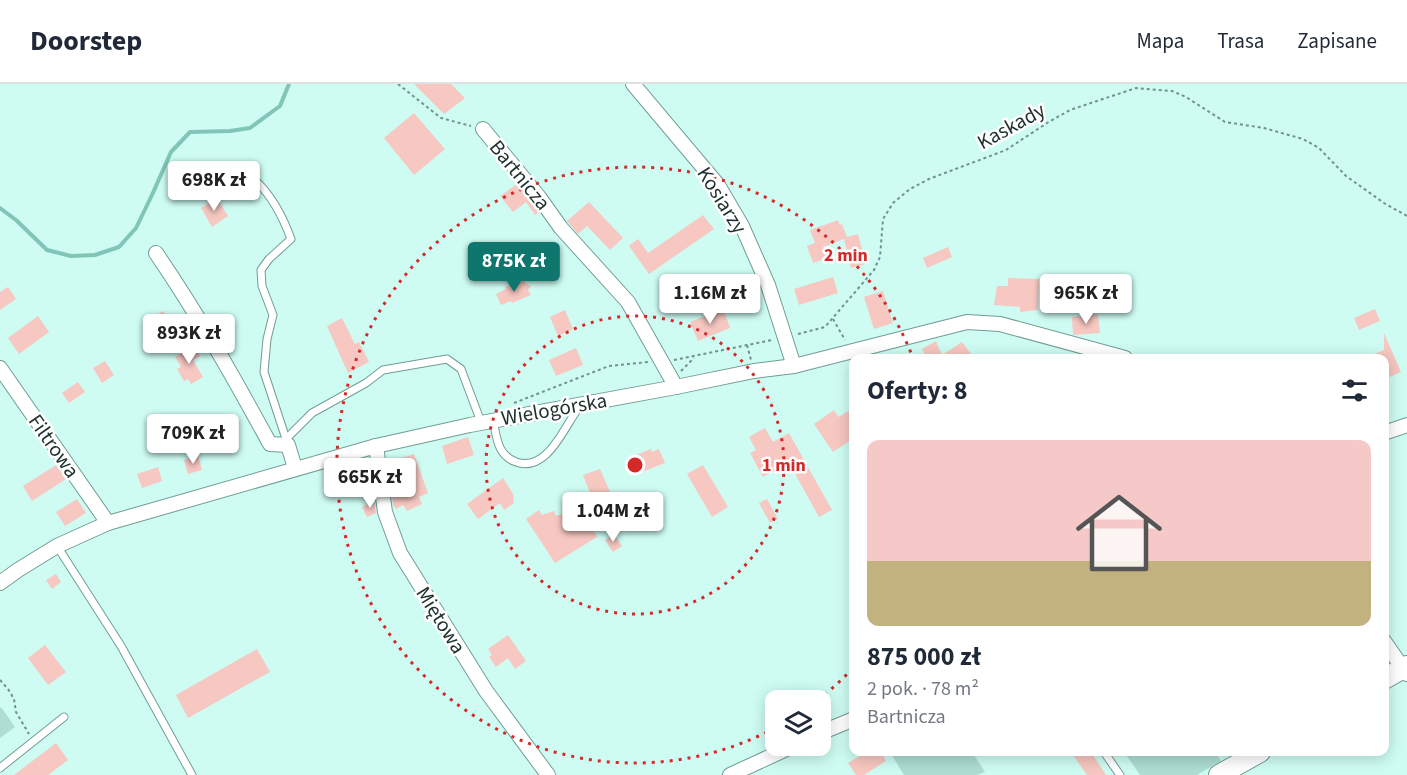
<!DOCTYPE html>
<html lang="pl">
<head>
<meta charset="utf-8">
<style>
	:root { --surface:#fff; --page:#f6f6f7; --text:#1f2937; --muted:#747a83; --line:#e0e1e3; --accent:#0f766e }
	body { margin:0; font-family:"Source Sans 3",sans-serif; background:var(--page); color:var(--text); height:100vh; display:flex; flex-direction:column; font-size:22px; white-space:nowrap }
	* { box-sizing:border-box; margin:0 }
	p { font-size:20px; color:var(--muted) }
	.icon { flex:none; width:33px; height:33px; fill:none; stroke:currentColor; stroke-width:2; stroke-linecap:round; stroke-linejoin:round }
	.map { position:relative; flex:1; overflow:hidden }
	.side { position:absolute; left:849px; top:270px; width:540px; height:402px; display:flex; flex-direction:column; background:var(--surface); border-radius:12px; box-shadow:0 3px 15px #0003 }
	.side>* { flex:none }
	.tools { position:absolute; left:765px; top:606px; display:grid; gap:12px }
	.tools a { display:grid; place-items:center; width:66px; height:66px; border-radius:12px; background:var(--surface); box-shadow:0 3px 15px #0003; font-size:30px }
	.price { position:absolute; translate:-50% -51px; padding:0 14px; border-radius:6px; background:#fff; color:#222; font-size:20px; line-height:39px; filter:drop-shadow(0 2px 3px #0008) }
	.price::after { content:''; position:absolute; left:50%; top:36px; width:18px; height:14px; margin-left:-9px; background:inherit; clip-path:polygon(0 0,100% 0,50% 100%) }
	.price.selected { background:var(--accent); color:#fff }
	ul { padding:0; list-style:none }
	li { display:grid; align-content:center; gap:12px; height:318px; padding:0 18px }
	li span { display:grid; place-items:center; height:186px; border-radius:12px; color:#555 }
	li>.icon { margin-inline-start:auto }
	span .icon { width:108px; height:108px; fill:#fffc; stroke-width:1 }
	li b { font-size:26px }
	h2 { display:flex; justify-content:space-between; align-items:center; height:72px; padding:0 18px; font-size:26px }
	header { display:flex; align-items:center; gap:36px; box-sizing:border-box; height:84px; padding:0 30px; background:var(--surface); border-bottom:2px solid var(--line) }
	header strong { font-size:28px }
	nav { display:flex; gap:33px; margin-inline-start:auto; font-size:21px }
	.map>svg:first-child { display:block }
</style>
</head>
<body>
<header>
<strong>Doorstep</strong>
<nav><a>Mapa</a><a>Trasa</a><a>Zapisane</a></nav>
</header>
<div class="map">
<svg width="1407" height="691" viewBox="0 0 1407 691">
	<rect width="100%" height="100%" fill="#cefcf3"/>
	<!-- green -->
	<g fill="#adddd3">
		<polygon points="1,623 15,643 0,654 0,624"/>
		<polygon points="890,668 972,668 985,688 977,691 904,691"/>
		<polygon points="1124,668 1215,668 1221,677 1197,691 1140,691"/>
	</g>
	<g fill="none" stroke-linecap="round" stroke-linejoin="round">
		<!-- stream -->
		<polyline stroke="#81c4b8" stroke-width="4" points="0,124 16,136 47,166 71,172 95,171 119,163 136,144 152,111 171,68 190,48 230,47 250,44 280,22 289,0"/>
	</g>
	<!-- building -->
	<g fill="#f7c7c1">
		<polygon points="414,0 451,0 465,14 444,30"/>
		<polygon points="414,29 445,65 414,91 384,54"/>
		<polygon points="517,100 539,128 535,131 526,118 513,128 500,112"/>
		<polygon points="217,114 228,132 212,143 201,124"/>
		<polygon points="589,118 623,154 610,166 587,142 578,150 567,137"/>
		<polygon points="703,131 714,145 649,190 629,162 638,155 648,169"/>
		<polygon points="838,136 840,141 842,140 847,153 858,150 866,180 851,184 844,155 823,163 827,174 813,179 807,162 815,159 810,146"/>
		<polygon points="948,163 952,173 927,184 923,174"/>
		<polygon points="833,193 838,209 799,221 794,205"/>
		<polygon points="1008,194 1039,195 1038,226 1020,228 1020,223 994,221 997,202 1008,202"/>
		<polygon points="524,195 526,200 531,202 528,206 531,211 512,219 511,217 501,221 496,210 506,205 505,203"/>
		<polygon points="1085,198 1090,209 1075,214 1071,202"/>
		<polygon points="8,203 16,215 0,226 0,208"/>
		<polygon points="883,207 893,239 874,245 864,213"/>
		<polygon points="723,225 730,244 698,257 690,238"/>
		<polygon points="1375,225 1380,237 1359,246 1354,234"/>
		<polygon points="565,226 573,245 558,252 550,233"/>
		<polygon points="163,227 176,243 171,247 170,251 157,249 150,235"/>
		<polygon points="1098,230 1100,249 1073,251 1072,233"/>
		<polygon points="38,232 49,248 19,270 8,254"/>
		<polygon points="342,234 355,260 359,258 369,278 348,289 327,242"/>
		<polygon points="1384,249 1401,288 1387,294 1384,288 1384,274 1365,274 1384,266"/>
		<polygon points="936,257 942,271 962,258 974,274 927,274 922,265"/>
		<polygon points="194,261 200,272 193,276 203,293 191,300 188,295 184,297 177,285 181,283 175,273"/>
		<polygon points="576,264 583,281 556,292 549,276"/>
		<polygon points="105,277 114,291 102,299 93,284"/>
		<polygon points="78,298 85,308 69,319 62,309"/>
		<polygon points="854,324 854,354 833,368 814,340 834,326 838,333"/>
		<polygon points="765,344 773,358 789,349 832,426 819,433 789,379 763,393 750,369 756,366 749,353"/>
		<polygon points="468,353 474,371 447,380 442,362"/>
		<polygon points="651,365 652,368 659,365 665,379 642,388 636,371"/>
		<polygon points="414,370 428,409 419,413 422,420 407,427 403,421 396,425 393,421 392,410 400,406 390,378"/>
		<polygon points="198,371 202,386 188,390 184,376"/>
		<polygon points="369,375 370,385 362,387 364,392 354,396 349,381"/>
		<polygon points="56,381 66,395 32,417 23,402"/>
		<polygon points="703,381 728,423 712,433 687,390"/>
		<polygon points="158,383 162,397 142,404 137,390"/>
		<polygon points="600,385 614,417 596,424 583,391"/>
		<polygon points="503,394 513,410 514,419 504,426 500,419 478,435 467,420"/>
		<polygon points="77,415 86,429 65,442 56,428"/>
		<polygon points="767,415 778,435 770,439 759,419"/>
		<polygon points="374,417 376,429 367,433 362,423"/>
		<polygon points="575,425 583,443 589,439 597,453 555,479 526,435 539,426 542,431 554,427 556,432"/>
		<polygon points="614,450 622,462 613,468 605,456"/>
		<polygon points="56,490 61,498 52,505 46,496"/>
		<polygon points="508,551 526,577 515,585 508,574 496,583 489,573 492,571 488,565"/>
		<polygon points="45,561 66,588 48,601 28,574"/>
		<polygon points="257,565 270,588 188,634 176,611"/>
		<polygon points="56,659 68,676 48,691 14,691"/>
		<polygon points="866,668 881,668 886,677 864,691 856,691 848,679"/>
		<polygon points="1071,668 1091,668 1106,691 1087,691"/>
	</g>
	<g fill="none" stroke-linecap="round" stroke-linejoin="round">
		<!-- lane casing -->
		<g stroke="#719d94" stroke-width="9">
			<g id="lane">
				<path d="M226,111L246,97H256C273,113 283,133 291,155L269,175L261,186L262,202L273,231L267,255L264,288L288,361"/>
				<path d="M493,336C497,354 497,371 516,378C548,389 564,342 580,322"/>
				<polyline points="286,355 312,329 366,299 383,286 447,275 461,285 481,338"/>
				<polyline points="57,462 121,562 192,691"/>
				<polyline points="1104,668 1120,691"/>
				<polyline points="0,684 64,633"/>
			</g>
		</g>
		<!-- street casing -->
		<g stroke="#719d94" stroke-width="16">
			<g id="street">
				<polyline points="633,0 718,101 742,142 768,201 794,282"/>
				<polyline points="483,45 539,113 561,144 628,218 676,303"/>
				<path d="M156,169C199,232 234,294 270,360L288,361L295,384"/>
				<polyline points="0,284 108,439"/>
				<polyline points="1384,349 1407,341"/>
				<polyline points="376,362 385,428 400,469 486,607 548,691"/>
				<polyline points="0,499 18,486 57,462 108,439 376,362 470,341 676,303 754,287 794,282 967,238 1000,240 1125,274"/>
				<polyline points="1384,557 1407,590"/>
				<polyline points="820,649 854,635"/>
				<polyline points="730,691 793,662"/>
			</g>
		</g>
		<!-- secondary casing -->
		<g stroke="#719d94" stroke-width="22">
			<g id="secondary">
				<polyline points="1384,595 1407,582"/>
				<polyline points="1219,691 1260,668"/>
			</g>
		</g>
		<!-- path -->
		<g stroke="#72918b" stroke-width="2" stroke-dasharray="3 3" stroke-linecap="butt">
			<polyline points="398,0 441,34 471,42"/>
			<polyline points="833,235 845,256"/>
			<polyline points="798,250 825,243 874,186 880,173 883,135 893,119 910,105 929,95 1006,66 1047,39 1070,26 1136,4 1172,7 1186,13 1225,38 1264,44 1303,55 1319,64 1346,92 1384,119 1407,132"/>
			<polyline points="747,261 751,276"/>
			<polyline points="674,276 772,256"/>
			<polyline points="681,287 694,274"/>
			<polyline points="514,319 609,282 648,278"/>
			<polyline points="0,596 8,605 14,615 16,628 29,650"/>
		</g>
		<!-- lane -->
		<use href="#lane" stroke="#fff" stroke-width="7"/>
		<!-- street -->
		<use href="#street" stroke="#fff" stroke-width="14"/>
		<!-- secondary -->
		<use href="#secondary" stroke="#fff" stroke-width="20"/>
	</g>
	<!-- distance rings -->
	<g fill="none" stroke="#d62828" stroke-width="3" stroke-dasharray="3 6">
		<circle cx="635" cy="381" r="149"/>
		<path d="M853 584A298 298 0 0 1 818 616M775 644A298 298 0 1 1 913 274"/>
	</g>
	<g text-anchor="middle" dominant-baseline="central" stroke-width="5" stroke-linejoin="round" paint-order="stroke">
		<!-- street labels -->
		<g font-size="21" fill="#1e302d" stroke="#fefefe">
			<text transform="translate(1011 42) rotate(-29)">Kaskady</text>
			<text transform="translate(520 91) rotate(51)">Bartnicza</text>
			<text transform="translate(722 116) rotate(58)">Kosiarzy</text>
			<text transform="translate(554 325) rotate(-10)">Wielogórska</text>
			<text transform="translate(54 362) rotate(55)">Filtrowa</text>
			<text transform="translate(441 536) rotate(58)">Miętowa</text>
		</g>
	</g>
	<circle cx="635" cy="381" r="9" fill="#d62828" stroke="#fefefe" stroke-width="3"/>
	<g font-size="18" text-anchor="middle" font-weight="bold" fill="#d62828" stroke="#fefefe" stroke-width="5" stroke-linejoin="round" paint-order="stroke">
		<text x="846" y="177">2 min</text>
		<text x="784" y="387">1 min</text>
	</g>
</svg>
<div class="tools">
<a><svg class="icon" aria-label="layers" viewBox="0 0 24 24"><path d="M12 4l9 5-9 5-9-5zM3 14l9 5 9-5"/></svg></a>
</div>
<b class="price" style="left:214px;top:128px">698K zł</b>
<b class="price selected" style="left:514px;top:209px">875K zł</b>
<b class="price" style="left:710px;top:241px">1.16M zł</b>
<b class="price" style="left:1086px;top:241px">965K zł</b>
<b class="price" style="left:189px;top:281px">893K zł</b>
<b class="price" style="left:193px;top:381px">709K zł</b>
<b class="price" style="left:370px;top:425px">665K zł</b>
<b class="price" style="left:613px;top:459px">1.04M zł</b>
<section class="side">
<h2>Oferty: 8<svg class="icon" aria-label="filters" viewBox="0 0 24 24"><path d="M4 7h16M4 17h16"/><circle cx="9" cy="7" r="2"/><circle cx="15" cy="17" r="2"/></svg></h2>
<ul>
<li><span style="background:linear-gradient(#f6c9c9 65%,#c2b280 0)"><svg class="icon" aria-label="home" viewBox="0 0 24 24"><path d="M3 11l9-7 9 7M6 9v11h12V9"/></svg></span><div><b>875 000 zł</b><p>2 pok. · 78 m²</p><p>Bartnicza</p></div></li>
</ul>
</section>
</div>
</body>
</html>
